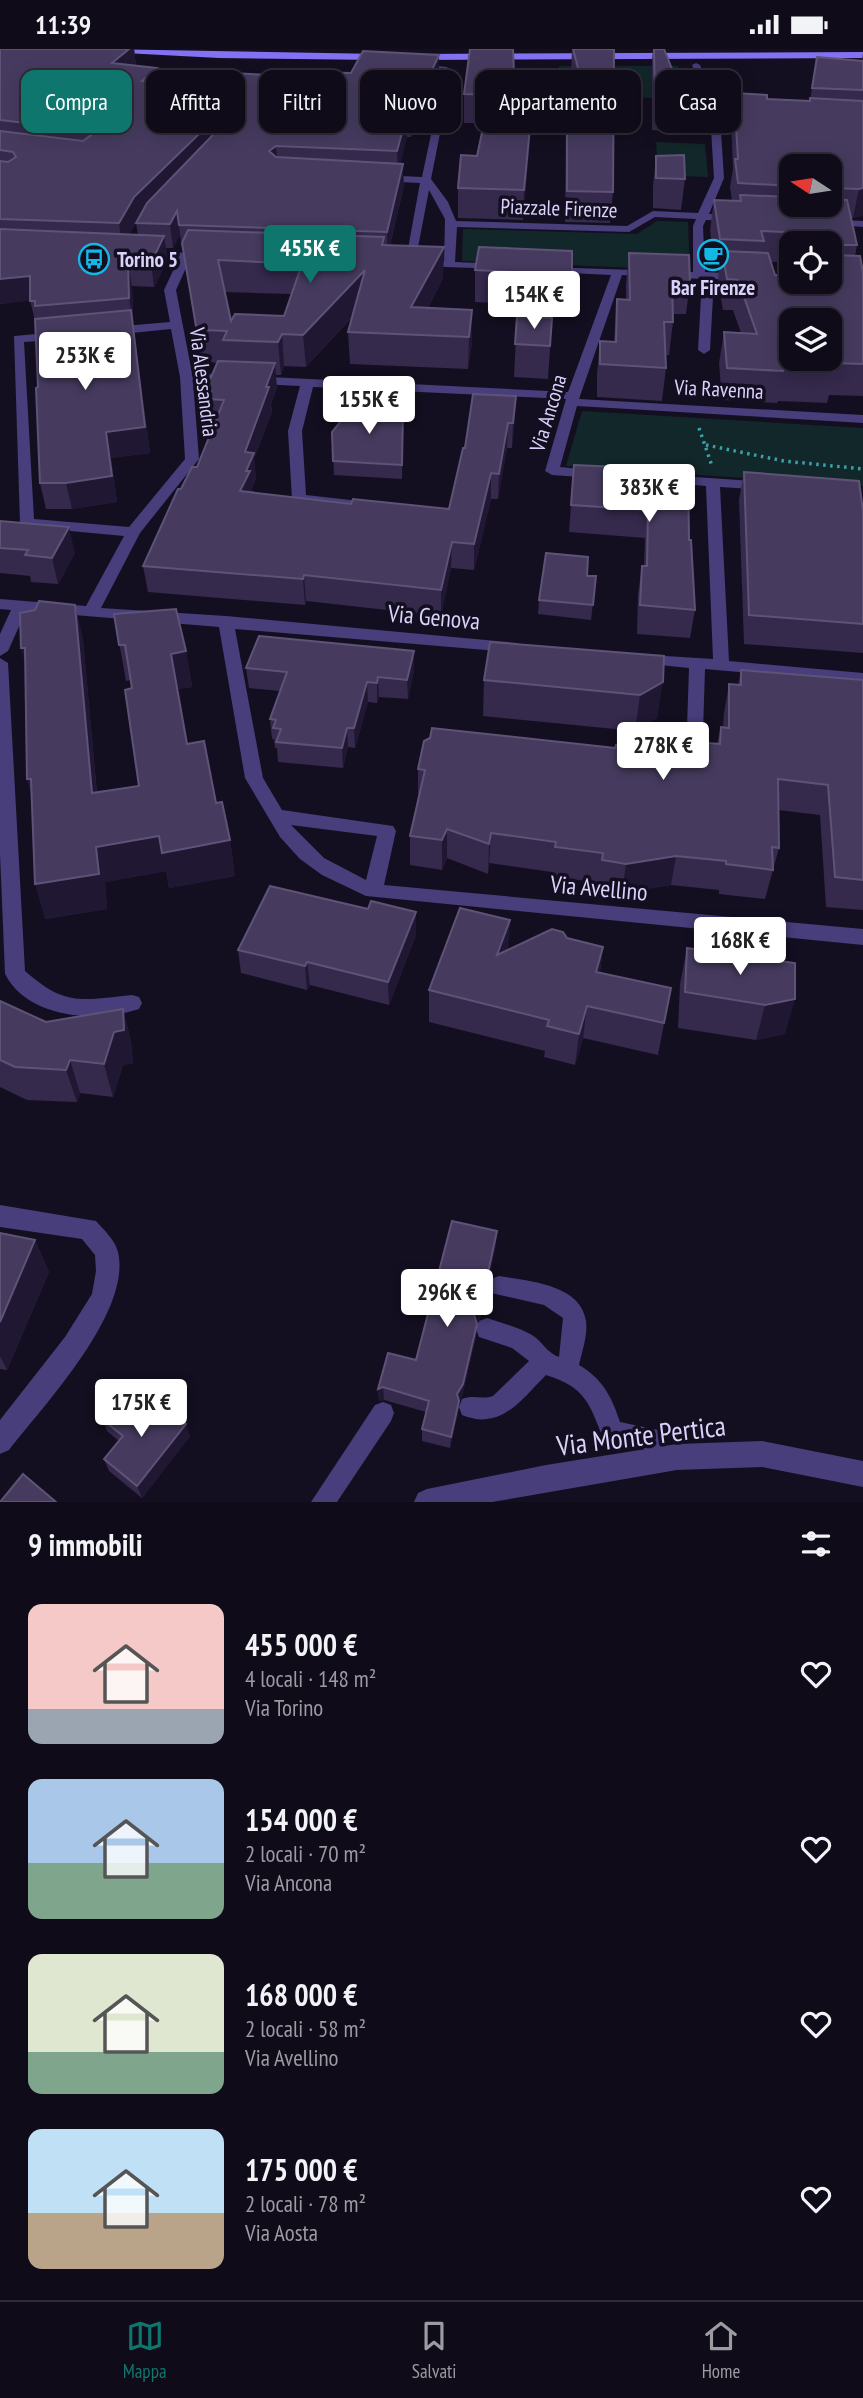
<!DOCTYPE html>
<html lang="it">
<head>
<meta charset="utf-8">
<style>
	:root { --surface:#0f0b18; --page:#1d1925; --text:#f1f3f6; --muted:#9b9ba2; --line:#2f2b37; --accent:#0f766e }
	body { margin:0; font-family:"PT Sans Narrow",sans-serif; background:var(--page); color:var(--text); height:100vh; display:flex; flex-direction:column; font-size:26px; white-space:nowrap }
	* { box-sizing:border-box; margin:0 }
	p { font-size:23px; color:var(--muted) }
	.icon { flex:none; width:38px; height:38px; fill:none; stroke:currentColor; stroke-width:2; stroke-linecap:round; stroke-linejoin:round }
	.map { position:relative; height:1453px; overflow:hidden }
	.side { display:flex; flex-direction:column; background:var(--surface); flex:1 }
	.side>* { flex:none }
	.banner { position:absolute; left:21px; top:21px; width:822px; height:63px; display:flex; gap:14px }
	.needle { width:46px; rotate:282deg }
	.fabs { position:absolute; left:779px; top:105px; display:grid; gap:14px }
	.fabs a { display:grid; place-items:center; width:63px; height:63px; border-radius:14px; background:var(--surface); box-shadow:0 4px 18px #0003,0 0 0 2px var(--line); font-size:35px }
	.price { position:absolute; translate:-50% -60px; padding:0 16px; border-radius:7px; background:#fff; color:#222; font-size:23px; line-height:46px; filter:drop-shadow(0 2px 4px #0008) }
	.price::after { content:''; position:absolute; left:50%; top:42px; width:21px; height:16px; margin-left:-10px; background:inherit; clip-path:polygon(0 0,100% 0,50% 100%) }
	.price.active { background:var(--accent); color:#fff }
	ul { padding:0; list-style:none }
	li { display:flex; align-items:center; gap:21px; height:175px; padding:0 28px }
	li span { display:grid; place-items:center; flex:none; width:196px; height:140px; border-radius:14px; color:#555 }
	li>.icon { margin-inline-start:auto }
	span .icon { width:84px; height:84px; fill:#fffc; stroke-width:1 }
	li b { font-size:30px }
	h2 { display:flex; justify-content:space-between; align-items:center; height:84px; padding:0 28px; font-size:30px }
	.chip { padding:0 24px; border-radius:14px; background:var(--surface); box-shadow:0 4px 18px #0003,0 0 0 2px var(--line); font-size:24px; line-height:63px }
	.chip.active { background:var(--accent); color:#fff }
	.status { display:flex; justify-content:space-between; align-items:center; height:49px; padding:0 35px; background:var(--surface); direction:ltr }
	.status svg { height:19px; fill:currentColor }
	.menu { display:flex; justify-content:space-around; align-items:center; height:98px; border-top:2px solid var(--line); background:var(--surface); font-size:19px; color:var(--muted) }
	.menu a { display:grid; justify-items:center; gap:4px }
	.menu .active { color:var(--accent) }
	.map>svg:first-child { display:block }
</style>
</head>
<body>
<div class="status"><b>11:39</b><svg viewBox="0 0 49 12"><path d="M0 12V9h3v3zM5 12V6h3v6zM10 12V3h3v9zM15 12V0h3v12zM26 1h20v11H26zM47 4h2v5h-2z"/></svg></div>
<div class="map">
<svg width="863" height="1453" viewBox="0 0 863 1453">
	<rect width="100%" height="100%" fill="#140f20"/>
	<!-- green -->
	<g fill="#122729">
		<polygon points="559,17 678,17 679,21 665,22 680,25 693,50 556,46"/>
		<polygon points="656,93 705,95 708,128 658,126"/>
		<polygon points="657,172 688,173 690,221 462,212 463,180 637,185"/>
		<polygon points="582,362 863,379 863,437 566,417"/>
	</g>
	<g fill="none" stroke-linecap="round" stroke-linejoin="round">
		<!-- path -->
		<g stroke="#38a2a9" stroke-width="3.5" stroke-dasharray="2.5 4.5" stroke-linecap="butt">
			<polyline points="699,379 712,417"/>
			<polyline points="706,396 784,412 863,420"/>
		</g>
		<!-- lane -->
		<g fill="#473e7b" fill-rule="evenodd">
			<polygon points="696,14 700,16 723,65 716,63 697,25 666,26 662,24 666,22 694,21 692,16"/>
			<path d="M499,1227C528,1232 581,1235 586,1272C588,1286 582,1302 579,1316C602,1329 612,1348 620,1373L658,1381L675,1410L671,1418L663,1422L655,1418L643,1399L604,1391C589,1355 587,1339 546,1326C521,1351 501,1382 462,1366L459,1358L462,1350C473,1345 482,1351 493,1347L529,1312L512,1299L479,1288L476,1280L479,1272L487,1269C502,1274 518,1278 532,1286C543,1293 547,1304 559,1308L563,1269L544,1256L491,1244L488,1237L491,1230Z"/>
			<polygon points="383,1353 391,1356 394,1364 391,1372 337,1453 311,1453 375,1356"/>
		</g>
		<!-- street -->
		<g fill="#473e7b" fill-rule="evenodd">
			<path d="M417,15L447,18L452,24L431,130L448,153L456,172L627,177L653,162L698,164L714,129L710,64L715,61L758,63V67L755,68L720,67L724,129L709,165L734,166L739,169L734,172L706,171L703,177L705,223L741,225L747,228L741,231L714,230L710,301L704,305L698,301L702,230L622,226L579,350L863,366V374L577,357L560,418L600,422V428L595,429L552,426L545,422L566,350L313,338L302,382L306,446L377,454L379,457L372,461L299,454L292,450L288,382L300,337L193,332L199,410L140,484L101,559L226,567L517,594L519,598L511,603L235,580L263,729L282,761L393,777L396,782L384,836L863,880V896L366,847L322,826L300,810L280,788L245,729L219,578L26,562L8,602L0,607V585L11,561L0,560V550L86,557L124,487L27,478L20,474L14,287L59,283L65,287L59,291L24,293L34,470L129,478L185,410L180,328L171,280L112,286L106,282L112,278L170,273L164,241L179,209L143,208L139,207V203L206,204L212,207L206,210H190L176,241L192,324L568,343L611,226L549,223L543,220L545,218L693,223V177L696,170L655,168L629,183L457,178L455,213L500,215L504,216V220L416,217L414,215L420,212L444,213L445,170L429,141L415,214L405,216L420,134L380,132L375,129L380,126L422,128L444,24L414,20V16ZM291,776L377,787L366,831L324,809Z"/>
			<polygon points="828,170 863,172 863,178 824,175 824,171"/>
			<polygon points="665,426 766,433 773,437 766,441 720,438 729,612 863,624 863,634 705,620 703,682 701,686 654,704 642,704 639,700 642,696 687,679 689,619 640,614 632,609 634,605 713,610 706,437 660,433 658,430"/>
			<path d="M0,609L8,614L25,922C66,958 81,951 132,946L139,948L142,954L139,960C97,974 28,970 5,925L0,805Z"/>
			<path d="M0,1156L96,1172C104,1181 115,1191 118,1203C132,1263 44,1356 9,1401L0,1405V1371L65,1288L92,1245L96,1222L95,1206L82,1190L0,1178Z"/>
			<polygon points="762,1392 863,1412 863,1438 762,1418 677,1421 492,1453 414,1453 418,1444 427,1440 546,1416 677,1395"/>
		</g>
		<!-- secondary -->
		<g fill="#8371f3" fill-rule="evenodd">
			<polygon points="101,0 381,5 385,8 381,11 219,9 105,3"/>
			<polygon points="863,3 863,9 416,11 412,8 416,5"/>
		</g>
	</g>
	<!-- wall -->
	<g fill="#35294c" fill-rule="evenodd">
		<path d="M0,0H134L136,17L157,19L159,33L218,38L311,28L439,27L411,88H407L400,115L404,137L390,196L443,229L428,259L472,261V293L468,320L350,315L348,283L353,267L306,318L284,317L281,326H275L277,339L271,355L272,363L254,410L256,429L252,439V444L351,455L449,460L465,399L516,347L512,399H507L498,450H491L474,521L451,519L441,567L306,552L305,556L148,543L143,517L181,440L197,418L214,375H211L210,367H208L205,342L217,314L207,313L200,309L183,199H182L180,185L173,199H166L168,210L154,238L132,237L133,274L150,404L111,409L117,453L72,460H46L40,434L36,276L30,251L0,255ZM138,170L136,174L138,186L129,185ZM225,243L291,245L284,267L231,272Z"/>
		<polygon points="572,0 613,143 610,174 565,173 566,54 567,26 571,26"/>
		<polygon points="653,0 664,0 682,54 679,83 652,81 652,12"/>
		<path d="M863,4V167L851,169L857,196L855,207L863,223V347L829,346L827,354L778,352L777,354L722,351L719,314L724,283L741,284L733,261H723L718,232L719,220H715L710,181L714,151L732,152L730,138L733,120L731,70L734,44L767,50L810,52L817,8L862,11ZM791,117H830V156H791ZM791,194H830V233L775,226L771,213H791Z"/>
		<polygon points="514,24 533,53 523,171 458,169 458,139 477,107 484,74 464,74 464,45"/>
		<polygon points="656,107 685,130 681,161 653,159 653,137"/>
		<polygon points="629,204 690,233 686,265 673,265 673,273 669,306 665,306 666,319 662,352 597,348 597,325 600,292 614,293 617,250 626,250 626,235"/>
		<polygon points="475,221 572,226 570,258 475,253"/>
		<polygon points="517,267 552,269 548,330 514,328"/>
		<polygon points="403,360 402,430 334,426 332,383"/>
		<polygon points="574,416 688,421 689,491 695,561 690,589 637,585 638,545 642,517 644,517 645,489 569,483"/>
		<polygon points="744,423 863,462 863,604 744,595 739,451"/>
		<polygon points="0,472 75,504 58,535 31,533 30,527 0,524"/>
		<polygon points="596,527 591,571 538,565 539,551"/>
		<polygon points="75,556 83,591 97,744 139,737 132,639 131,631 126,632 114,565 186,602 192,638 177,640 187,695 216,754 230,791 235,827 169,839 166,822 105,833 107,860 45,870 31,744 27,730"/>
		<polygon points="414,602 414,621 408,650 379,648 377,654 368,653 355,699 348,698 343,719 278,713 277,699 275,699 274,690 272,690 270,670 280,642 249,639 246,619"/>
		<polygon points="664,607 657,669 635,682 483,667 484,631"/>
		<polygon points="741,621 863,631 863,861 826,858 820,766 778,761 779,799 765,850 719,845 719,841 671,836 622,844 598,841 599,834 552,827 552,823 489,814 488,825 447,809 442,821 410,816 410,787 418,749 418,720 615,699 649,700 717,695 721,678 723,678 724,664 729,635 738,636"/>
		<polygon points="416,886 389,956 310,936 307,941 241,924 238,901"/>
		<polygon points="567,889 603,898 600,923 671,939 658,1006 583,989 575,1016 544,1008 545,1002 429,973 429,941 508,901"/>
		<polygon points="687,899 795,914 785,985 756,991 678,979 680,935"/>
		<polygon points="0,951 1,953 46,973 123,960 131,993 133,1014 123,1016 113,1048 80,1044 77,1053 27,1051 0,1038"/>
		<polygon points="0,1184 35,1191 49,1223 7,1321 0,1320"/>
		<polygon points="496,1195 480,1269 477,1275 476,1288 462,1347 459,1353 458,1364 450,1399 422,1392 422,1380 426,1363 384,1351 379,1352 378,1340 416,1311"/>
		<polygon points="102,1370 137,1370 190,1387 142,1449 109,1422 104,1410 119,1392 107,1382"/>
	</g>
	<!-- shaded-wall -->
	<g fill="#201733">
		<polygon points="129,0 134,0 136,17 112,14"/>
		<polygon points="439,6 439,27 411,88 411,66"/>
		<polygon points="157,19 160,40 142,32"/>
		<polygon points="535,25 533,53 523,171 524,141"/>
		<polygon points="233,52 235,74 137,171 122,197 119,174 134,148"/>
		<polygon points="407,66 407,88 398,124 397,102"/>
		<polygon points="276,97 278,119 269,102"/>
		<polygon points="403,115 404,137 387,207 387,183"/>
		<polygon points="863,139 863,167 853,169 859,140"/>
		<polygon points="177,162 180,185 173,199 170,175"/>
		<polygon points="164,187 168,210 154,238 151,214"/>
		<polygon points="836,196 830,225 830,203"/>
		<polygon points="444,198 443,229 414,286 411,258"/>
		<polygon points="128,213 132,237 133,274 150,404 111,409 117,453 72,460 66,434 106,383 131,261 129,249"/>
		<polygon points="365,221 366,252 306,318 303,286"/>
		<polygon points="30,227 35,251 0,255 0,230"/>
		<polygon points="472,261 472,293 468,320 469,288"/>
		<polygon points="282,285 284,317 281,326 278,293"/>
		<polygon points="275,314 277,339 271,355 272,363 254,410 256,429 252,439 253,448 240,442 245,403"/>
		<polygon points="516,347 515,372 512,399 513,374"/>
		<polygon points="508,374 507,399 498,450 499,425"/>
		<polygon points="491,424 491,450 474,521 474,495"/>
		<polygon points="69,478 75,504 58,535 52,509"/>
		<polygon points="452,493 451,519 441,567 441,541"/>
		<polygon points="304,526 306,552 305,556 303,530"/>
		<polygon points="75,556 83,591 100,780 92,744"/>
		<polygon points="21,599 25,599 30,634"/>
		<polygon points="186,602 192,638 177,640 171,605"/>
		<polygon points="414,602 414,621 408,650 407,631"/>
		<polygon points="378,628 379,648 377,654 377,634"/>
		<polygon points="367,633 368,653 355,699 354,679"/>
		<polygon points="663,633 657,669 635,682 640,646"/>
		<polygon points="347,679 348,698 343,719 342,699"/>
		<polygon points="27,730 31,730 37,765"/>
		<polygon points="447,780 447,809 442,821 442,791"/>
		<polygon points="491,784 489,814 488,825 489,795"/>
		<polygon points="159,787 230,791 235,827 169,839 166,822 105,833 107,860 45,870 35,835 96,798"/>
		<polygon points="676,807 671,836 622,844 626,815"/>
		<polygon points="416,863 416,886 389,956 388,933"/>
		<polygon points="510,871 508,903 497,906"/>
		<polygon points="603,898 599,930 596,923"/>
		<polygon points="307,913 310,936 307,941 305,917"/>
		<polygon points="795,950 785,985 756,991 765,956"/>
		<polygon points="587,957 583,989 575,1016 579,985"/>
		<polygon points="123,960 131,993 133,1014 123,1016 113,1048 104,1015"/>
		<polygon points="70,1011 80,1044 77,1053 66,1021"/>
		<polygon points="497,1182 496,1195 480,1269 474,1279 474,1266"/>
		<polygon points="35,1191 49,1223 7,1321 0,1307 0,1273"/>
		<polygon points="477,1275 476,1288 462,1347 459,1353 458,1364 450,1399 451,1388 457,1345"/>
		<polygon points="383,1338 384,1351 379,1352 378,1340"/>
		<polygon points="186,1375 190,1387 142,1449 137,1437"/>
	</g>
	<!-- building -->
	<g fill="#463b5f" stroke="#5e5377" stroke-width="2" fill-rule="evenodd">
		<polygon points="0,0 129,0 112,14 157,19 142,32 218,38 230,24 311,28 314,23 351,24 363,2 439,6 411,66 407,66 397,102 276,97 269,102 276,108 403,115 387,183 179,176 177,162 170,175 136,174 147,154 237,61 237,54 233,52 134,148 119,174 0,170 0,112 8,113 16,108 13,103 0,101 0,82 83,92 91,86 84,81 0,71"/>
		<polygon points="470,0 513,0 514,24 535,25 524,141 458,139 461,106 477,107 490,46 464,45"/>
		<polygon points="573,0 614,0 613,143 567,142 567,26 580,27"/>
		<polygon points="654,0 664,0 676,30 681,30 682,54 655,53"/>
		<polygon points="817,8 863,12 863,41 812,39"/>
		<polygon points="734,44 767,46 767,50 810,52 810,49 863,52 863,139 859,140 830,139 830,117 791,117 791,137 738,134 735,110 738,110"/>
		<polygon points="684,106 685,130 656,129 656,107"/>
		<polygon points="740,146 791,148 791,156 830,156 830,150 847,151 857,196 836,196 830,203 830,194 823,194 823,185 761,182 764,192 720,190 714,151 741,152"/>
		<polygon points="0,180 164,187 151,214 128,213 129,249 35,257 35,252 30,252 30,227 0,230"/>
		<path d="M188,181L384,188L382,196L444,198L411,258L472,261L469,288L348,283L365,221L303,286L282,285L278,293L223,291L227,282L203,281L196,277L182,194ZM218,211L302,215L284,267L235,265L231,272Z"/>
		<polygon points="479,198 572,202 572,226 475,221"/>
		<path d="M722,202L768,204L775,226H791V233H830V203L832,206L860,207L863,223V315L833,314L834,322L783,320V322L727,319L724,283L757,285L738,231L727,230ZM791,271H830V310H791Z"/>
		<polygon points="629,204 689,206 690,233 672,232 673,273 664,273 666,319 600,315 600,292 616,293 617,250 630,251"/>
		<polygon points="131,261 145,378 106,383 112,427 66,434 40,434 36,339 38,338 35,270"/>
		<polygon points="517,267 552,269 550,297 515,295"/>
		<polygon points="218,312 275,314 266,338 269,338 245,403 254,404 246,422 250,422 240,442 351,455 353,450 449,460 463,399 465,399 473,345 516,347 513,374 508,374 499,425 491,424 474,495 452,493 441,541 304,526 303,530 143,517 178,440 181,440 192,418 197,418 224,351 208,350 211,342 205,342"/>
		<polygon points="345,357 403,360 402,416 333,412 332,383 341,372"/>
		<polygon points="574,416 688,421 689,491 691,491 695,561 640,556 642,517 647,517 648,461 571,456"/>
		<polygon points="744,423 859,432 863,462 863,575 749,566"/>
		<polygon points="0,472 69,478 52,509 25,506 28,501 0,499"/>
		<polygon points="546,504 588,508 587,527 596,527 593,556 539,551"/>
		<polygon points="39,552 75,556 92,744 139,737 125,641 132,639 125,596 119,596 114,565 176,560 186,602 171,605 187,695 204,692 216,754 222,753 230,791 162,804 159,787 96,798 99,825 35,835 31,730 27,730 25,599 21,599 20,564 35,561"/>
		<polygon points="259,587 414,602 407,631 378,628 377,634 367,633 354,679 347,679 342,699 276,693 281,680 273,679 276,671 270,670 287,623 246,619"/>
		<polygon points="490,593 664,607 663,633 640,646 484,631"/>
		<polygon points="741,621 863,631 863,831 835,828 828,736 778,730 779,799 772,798 773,821 726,815 726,812 676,807 626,815 602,811 603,804 555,798 556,793 491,784 489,795 447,780 442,791 410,787 425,721 418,720 424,692 430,689 432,679 615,699 616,696 649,700 668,691 720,695 721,678 729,679 729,635 741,636"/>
		<polygon points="270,837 368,860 371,852 416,863 388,933 307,913 305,917 238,901"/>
		<polygon points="460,859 510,871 497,906 552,880 563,883 567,889 603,898 596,923 671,939 664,974 587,957 579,985 547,977 549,971 429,941"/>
		<polygon points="687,899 795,914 795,950 765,956 685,943"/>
		<polygon points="0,952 46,973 123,960 124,981 114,983 104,1015 70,1011 66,1021 15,1018 0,1011"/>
		<polygon points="452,1172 497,1182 481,1256 474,1266 477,1275 463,1335 457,1345 459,1352 451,1388 422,1380 429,1352 383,1338 378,1340 388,1304 416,1311"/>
		<polygon points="0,1184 35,1191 0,1273"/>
		<polygon points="154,1350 186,1375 137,1437 104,1410 123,1387 102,1370 116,1353 137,1370"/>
		<polygon points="23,1425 56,1453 0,1453"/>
	</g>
	<!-- icons -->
	<defs>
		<g id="cafe-ring" transform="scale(1.575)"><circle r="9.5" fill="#140f20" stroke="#13b8e5" stroke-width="1.5"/><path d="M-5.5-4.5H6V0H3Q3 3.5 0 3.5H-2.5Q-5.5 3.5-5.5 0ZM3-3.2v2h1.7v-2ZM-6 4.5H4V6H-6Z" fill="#13b8e5"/></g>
		<g id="bus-ring" transform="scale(1.575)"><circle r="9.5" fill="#140f20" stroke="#13b8e5" stroke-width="1.5"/><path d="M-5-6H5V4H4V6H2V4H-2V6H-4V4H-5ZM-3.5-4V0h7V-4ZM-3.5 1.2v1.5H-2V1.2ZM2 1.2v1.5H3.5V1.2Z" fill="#13b8e5"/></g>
	</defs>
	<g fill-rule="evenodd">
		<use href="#cafe-ring" x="713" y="206"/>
		<use href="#bus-ring" x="94" y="210"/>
	</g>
	<g text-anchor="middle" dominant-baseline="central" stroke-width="7" stroke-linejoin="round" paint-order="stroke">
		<!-- far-street labels -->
		<g font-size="21" fill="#dbd2fb" stroke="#140f20">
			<text transform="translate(559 159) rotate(2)">Piazzale Firenze</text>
			<text transform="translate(204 333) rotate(83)">Via Alessandria</text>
			<text transform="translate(719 340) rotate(3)">Via Ravenna</text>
			<text transform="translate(548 364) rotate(-73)">Via Ancona</text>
		</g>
		<!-- far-poi labels -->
		<g font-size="21" font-weight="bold" fill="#dbd2fb" stroke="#140f20" text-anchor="start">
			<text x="117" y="210">Torino 5</text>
			<text x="713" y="238" text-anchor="middle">Bar Firenze</text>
		</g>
		<!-- street labels -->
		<g font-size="24" fill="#dbd2fb" stroke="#140f20">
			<text transform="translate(434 568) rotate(5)">Via Genova</text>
			<text transform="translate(599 839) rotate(5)">Via Avellino</text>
		</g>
		<!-- near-street labels -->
		<g font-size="28" fill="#dbd2fb" stroke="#140f20">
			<text transform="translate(641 1386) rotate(-7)">Via Monte Pertica</text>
		</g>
	</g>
</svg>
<div class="fabs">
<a><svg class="needle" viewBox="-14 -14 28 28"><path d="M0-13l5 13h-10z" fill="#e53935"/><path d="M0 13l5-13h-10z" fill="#9b9ba2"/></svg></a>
<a><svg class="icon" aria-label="locate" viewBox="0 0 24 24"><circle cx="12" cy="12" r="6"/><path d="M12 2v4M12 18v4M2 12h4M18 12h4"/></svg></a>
<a><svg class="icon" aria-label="layers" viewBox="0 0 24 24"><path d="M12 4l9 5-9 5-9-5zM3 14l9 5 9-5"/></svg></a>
</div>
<b class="price active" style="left:310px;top:236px">455K €</b>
<b class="price" style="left:534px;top:282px">154K €</b>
<b class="price" style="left:85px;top:343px">253K €</b>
<b class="price" style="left:369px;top:387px">155K €</b>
<b class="price" style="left:649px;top:475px">383K €</b>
<b class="price" style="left:663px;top:733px">278K €</b>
<b class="price" style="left:740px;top:928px">168K €</b>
<b class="price" style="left:447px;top:1280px">296K €</b>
<b class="price" style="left:141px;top:1390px">175K €</b>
<div class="banner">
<a class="chip active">Compra</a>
<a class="chip">Affitta</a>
<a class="chip">Filtri</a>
<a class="chip">Nuovo</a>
<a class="chip">Appartamento</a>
<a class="chip">Casa</a>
</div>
</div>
<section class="side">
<h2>9 immobili<svg class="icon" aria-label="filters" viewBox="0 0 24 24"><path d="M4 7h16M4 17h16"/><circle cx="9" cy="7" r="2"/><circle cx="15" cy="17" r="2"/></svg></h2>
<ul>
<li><span style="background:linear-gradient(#f6c9c9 75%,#9aa5b1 0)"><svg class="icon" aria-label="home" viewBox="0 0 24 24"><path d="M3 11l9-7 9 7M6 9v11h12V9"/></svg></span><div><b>455 000 €</b><p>4 locali · 148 m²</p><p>Via Torino</p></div><svg class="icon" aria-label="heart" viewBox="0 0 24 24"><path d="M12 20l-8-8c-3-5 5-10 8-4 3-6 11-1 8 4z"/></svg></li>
<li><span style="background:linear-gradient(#a9c7e8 60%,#7fa58c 0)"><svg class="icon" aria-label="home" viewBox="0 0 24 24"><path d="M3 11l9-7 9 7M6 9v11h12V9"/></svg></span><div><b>154 000 €</b><p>2 locali · 70 m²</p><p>Via Ancona</p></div><svg class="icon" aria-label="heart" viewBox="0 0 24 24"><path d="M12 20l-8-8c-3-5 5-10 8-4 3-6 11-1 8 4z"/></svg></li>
<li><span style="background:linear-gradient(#dfe7d0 70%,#7fa58c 0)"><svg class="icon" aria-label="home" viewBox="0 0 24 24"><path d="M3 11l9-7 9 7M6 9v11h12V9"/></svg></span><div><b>168 000 €</b><p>2 locali · 58 m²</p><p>Via Avellino</p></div><svg class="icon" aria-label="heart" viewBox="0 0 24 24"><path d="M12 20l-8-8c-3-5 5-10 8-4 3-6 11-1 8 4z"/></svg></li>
<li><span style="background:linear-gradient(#bfe0f5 60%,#b9a48a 0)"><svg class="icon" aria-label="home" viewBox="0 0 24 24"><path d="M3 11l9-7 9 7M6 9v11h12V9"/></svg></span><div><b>175 000 €</b><p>2 locali · 78 m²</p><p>Via Aosta</p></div><svg class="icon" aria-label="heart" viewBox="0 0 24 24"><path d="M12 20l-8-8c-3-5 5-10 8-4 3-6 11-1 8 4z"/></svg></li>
</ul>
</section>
<nav class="menu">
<a class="active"><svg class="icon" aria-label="map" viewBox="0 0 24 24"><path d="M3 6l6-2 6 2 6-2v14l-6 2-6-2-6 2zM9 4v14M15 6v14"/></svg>Mappa</a>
<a><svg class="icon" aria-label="saved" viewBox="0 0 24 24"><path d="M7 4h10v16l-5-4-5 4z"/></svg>Salvati</a>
<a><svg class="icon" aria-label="home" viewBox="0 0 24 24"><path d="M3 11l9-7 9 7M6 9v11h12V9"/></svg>Home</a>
</nav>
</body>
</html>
